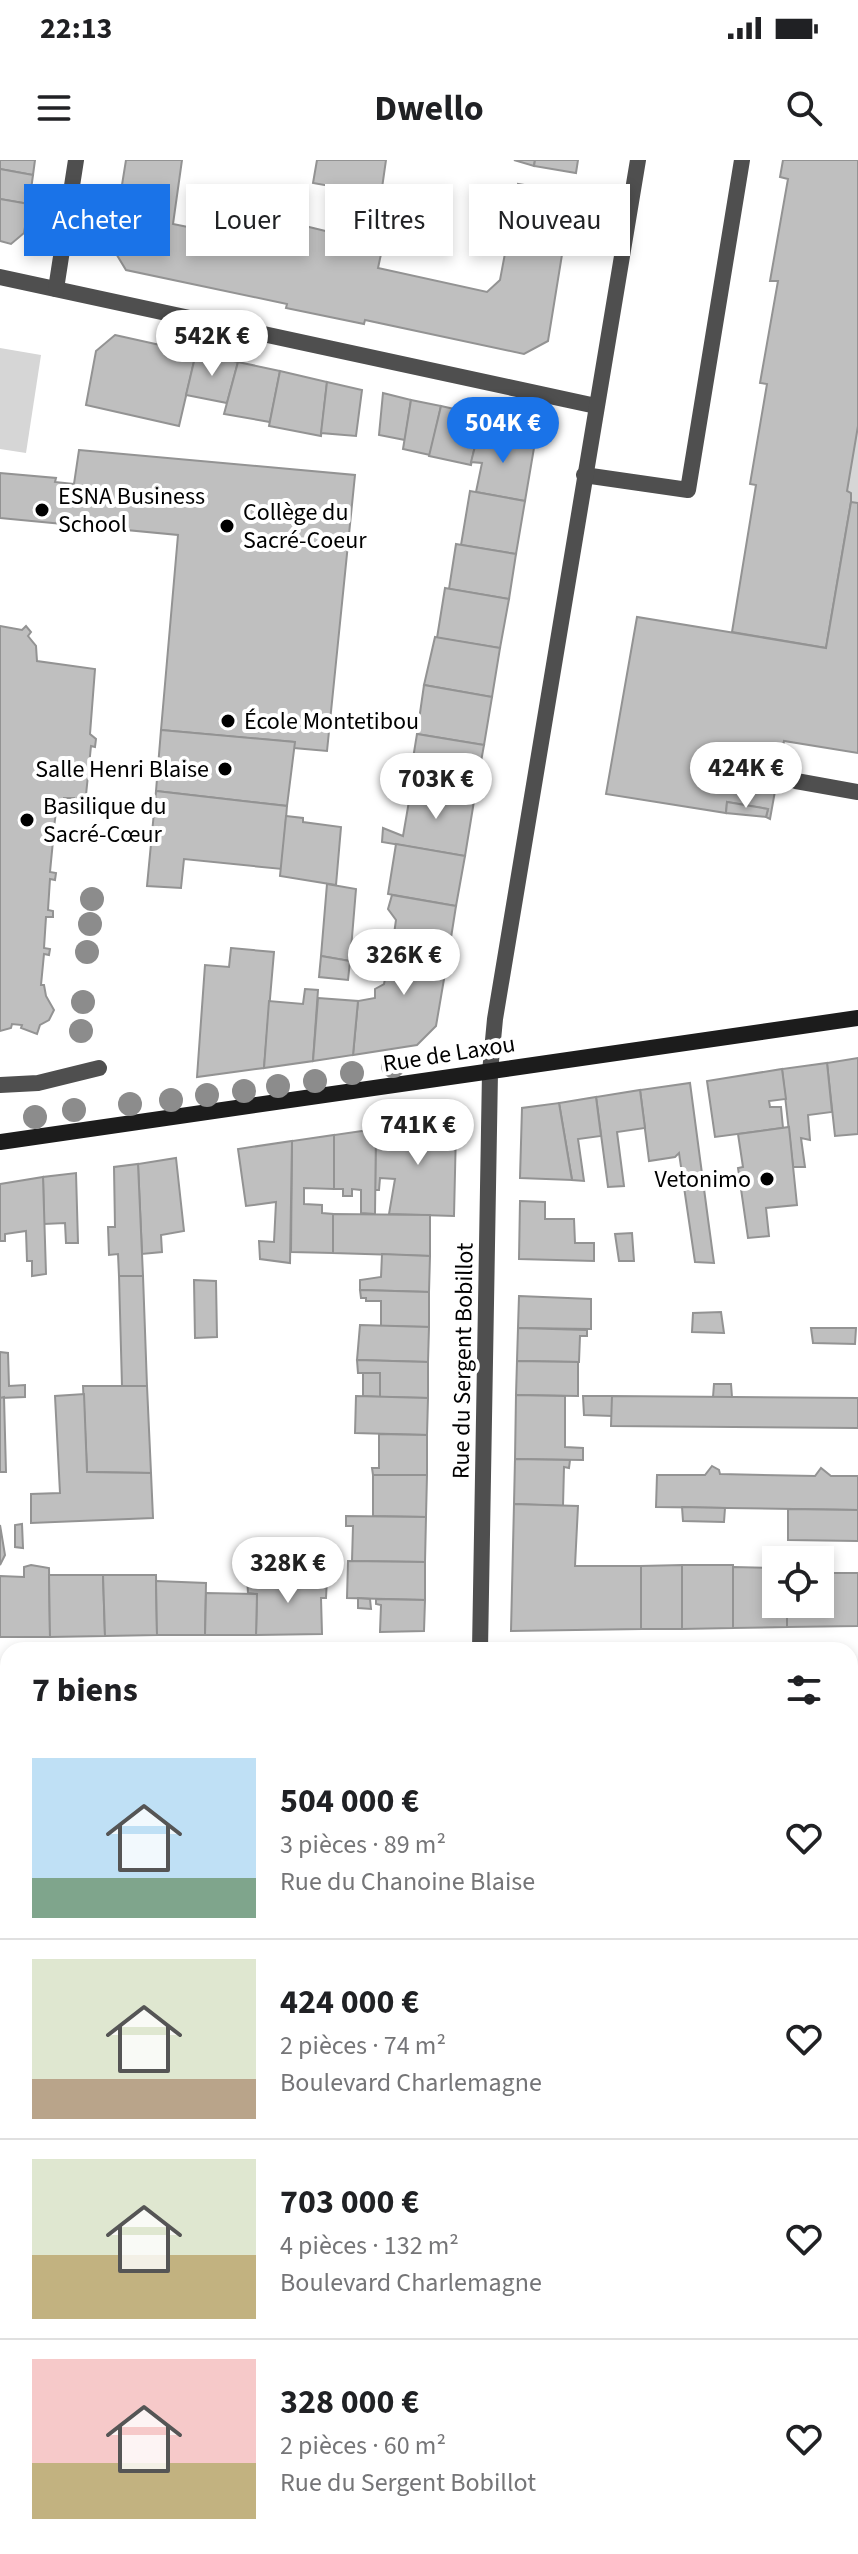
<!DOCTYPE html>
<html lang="fr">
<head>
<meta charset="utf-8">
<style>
	:root { --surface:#fff; --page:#f2f2f2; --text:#202124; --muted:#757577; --line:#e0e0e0; --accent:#1a73e8 }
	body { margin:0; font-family:"Source Sans 3",sans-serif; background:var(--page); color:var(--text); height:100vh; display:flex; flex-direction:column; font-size:30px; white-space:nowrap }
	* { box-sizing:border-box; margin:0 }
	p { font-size:26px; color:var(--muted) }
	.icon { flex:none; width:44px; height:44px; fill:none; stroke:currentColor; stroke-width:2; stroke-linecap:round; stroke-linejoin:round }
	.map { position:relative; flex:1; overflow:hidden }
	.sheet { position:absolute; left:0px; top:1482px; width:858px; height:912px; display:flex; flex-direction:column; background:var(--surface); border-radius:24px 24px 0 0; box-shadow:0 4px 12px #0003 }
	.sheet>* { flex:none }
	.hud { position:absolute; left:24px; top:24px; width:810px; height:72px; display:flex; gap:16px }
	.buttons { position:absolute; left:762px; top:1386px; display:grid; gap:16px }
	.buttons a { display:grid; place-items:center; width:72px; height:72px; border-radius:0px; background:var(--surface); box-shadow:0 4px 12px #0003; font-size:40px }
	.price { position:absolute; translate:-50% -68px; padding:0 18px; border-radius:28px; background:#fff; color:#222; font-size:26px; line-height:52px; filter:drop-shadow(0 2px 4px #0008) }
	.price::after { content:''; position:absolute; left:50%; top:48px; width:24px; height:18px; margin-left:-12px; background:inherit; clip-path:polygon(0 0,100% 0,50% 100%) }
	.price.on { background:var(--accent); color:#fff }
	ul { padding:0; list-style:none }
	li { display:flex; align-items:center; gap:24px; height:200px; padding:0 32px }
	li+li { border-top:2px solid var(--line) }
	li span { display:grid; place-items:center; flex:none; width:224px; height:160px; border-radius:0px; color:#555 }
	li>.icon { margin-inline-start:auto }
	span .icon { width:96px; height:96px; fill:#fffc; stroke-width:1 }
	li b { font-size:34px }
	h2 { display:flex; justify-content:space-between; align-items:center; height:96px; padding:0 32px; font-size:34px }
	.tag { padding:0 28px; border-radius:0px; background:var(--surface); box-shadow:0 4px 12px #0003; font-size:28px; line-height:72px }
	.tag.on { background:var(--accent); color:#fff }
	.status { display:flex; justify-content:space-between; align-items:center; height:56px; padding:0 40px; background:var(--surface); direction:ltr }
	.status svg { height:22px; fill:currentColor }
	header { display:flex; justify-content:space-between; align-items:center; height:104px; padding:0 32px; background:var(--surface); font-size:36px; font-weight:700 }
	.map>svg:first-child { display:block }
</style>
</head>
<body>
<div class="status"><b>22:13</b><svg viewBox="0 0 49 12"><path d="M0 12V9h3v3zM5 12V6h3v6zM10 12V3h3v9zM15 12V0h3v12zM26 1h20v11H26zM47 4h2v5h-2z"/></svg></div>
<header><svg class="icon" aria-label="menu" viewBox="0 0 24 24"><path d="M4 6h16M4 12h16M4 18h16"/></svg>Dwello<svg class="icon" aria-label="search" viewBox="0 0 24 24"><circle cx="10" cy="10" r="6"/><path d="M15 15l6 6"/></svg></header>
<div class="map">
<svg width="858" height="2394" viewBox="0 0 858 2394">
	<rect width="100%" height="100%" fill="#fff"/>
	<!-- green -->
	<g fill="#d6d6d6">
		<polygon points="0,188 41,195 26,293 0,289"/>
		<polygon points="858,266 858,343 851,342 851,333 847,331"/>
	</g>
	<!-- building -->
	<g fill="#bfbfbf" stroke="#939393" stroke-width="2">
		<polygon points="0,0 35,0 33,15 0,9"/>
		<polygon points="126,0 182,0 173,64 301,90 305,66 383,85 378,108 487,132 500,120 518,24 572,33 548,181 524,194 365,160 364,164 286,148 287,144 126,110 112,87"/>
		<polygon points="317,0 386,0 381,35 313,23"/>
		<polygon points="514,0 535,0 534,6"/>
		<polygon points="535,0 578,0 576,13 534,6"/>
		<polygon points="783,0 858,0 858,266 847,331 851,333 851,342 826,488 732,472 756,325 750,324 767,224 760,223 778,121 770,121 788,19 780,17"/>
		<polygon points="0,9 33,15 29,44 0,39"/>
		<polygon points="0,39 29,44 24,73 11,84 0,81"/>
		<polygon points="115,175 196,193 179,266 86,245 96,191"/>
		<polygon points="196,193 238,202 227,243 186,235"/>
		<polygon points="238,202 280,211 270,262 224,254"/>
		<polygon points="280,211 327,222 321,276 269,266"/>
		<polygon points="327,222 362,230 356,276 321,273"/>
		<polygon points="383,233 411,240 405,280 379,275"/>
		<polygon points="411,240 441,246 430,295 403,289"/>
		<polygon points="441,246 481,255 471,305 429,296"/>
		<polygon points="509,262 519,263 530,281 507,277"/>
		<polygon points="479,271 530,281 534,288 525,341 476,332 482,303 471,302"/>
		<polygon points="79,290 355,315 327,591 294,588 293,582 161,570 178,375 0,358 0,313 56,318 55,322 74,324"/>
		<polygon points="470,331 525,341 516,394 461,385"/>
		<polygon points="851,342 858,343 858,593 784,581 770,659 766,657 768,649 727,642 726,653 606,634 637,457 826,488"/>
		<polygon points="456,384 516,394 509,439 449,429"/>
		<polygon points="445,428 509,439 500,488 437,478"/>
		<polygon points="0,466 22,470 26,466 31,472 28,476 36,486 37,501 95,509 90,574 96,579 95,587 91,586 86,635 91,636 91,641 74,645 74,638 64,638 64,642 57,644 53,675 59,675 59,682 53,681 50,712 56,713 55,720 50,719 48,750 53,751 53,757 46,757 44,788 50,789 49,795 44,794 41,825 44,825 46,836 54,850 49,860 40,865 37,874 21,868 22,865 12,864 11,868 0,871"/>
		<polygon points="435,477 500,488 492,537 424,525"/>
		<polygon points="424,525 492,537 484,585 417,574"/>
		<polygon points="161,570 295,582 287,646 156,631"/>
		<polygon points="417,574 484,585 475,635 409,623"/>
		<polygon points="412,624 475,635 465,696 382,682 383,668 403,676"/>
		<polygon points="156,631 287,646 282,709 184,699 181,728 147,726"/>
		<polygon points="727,642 768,649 766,657 726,653"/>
		<polygon points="286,656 303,658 303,662 341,667 336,725 280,716"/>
		<polygon points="396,684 465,696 456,746 388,734"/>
		<polygon points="327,724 356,729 350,801 321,796"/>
		<polygon points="392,735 456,746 450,784 394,774 396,760 388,749"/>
		<polygon points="394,774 450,784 436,866 417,885 353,895 358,841 375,838 375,829 384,824"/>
		<polygon points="231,788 274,792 264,908 197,917 205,805 229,807"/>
		<polygon points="321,796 350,801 348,820 319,817"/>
		<polygon points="305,829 318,830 313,901 264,908 269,841 303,844"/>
		<polygon points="318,838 358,841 353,895 313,901"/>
		<polygon points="858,898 858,974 835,976 827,903"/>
		<polygon points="827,903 832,952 808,955 810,980 801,978 805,1007 793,1007 782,909"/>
		<polygon points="782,909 786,939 769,941 770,947 781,947 783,968 715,977 707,921"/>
		<polygon points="690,923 708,1059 714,1103 695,1102 679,993 675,997 649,1001 640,930"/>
		<polygon points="640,930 645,968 617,972 624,1026 608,1027 596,937"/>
		<polygon points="596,937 601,976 578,979 584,1021 572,1020 559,943"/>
		<polygon points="559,943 572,1020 520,1018 522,948"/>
		<polygon points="443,960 456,970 454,1056 389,1054 395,1019 380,1018 379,1030 375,1030 376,969"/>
		<polygon points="789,967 797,1045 766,1048 769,1076 748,1078 738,1008 743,1007 738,974"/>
		<polygon points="376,969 375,1054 361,1053 361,1030 352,1029 352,1036 343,1036 343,1029 334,1029 334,975"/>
		<polygon points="334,975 334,1029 304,1028 304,1044 322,1045 322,1053 333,1054 333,1093 291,1092 292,981"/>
		<polygon points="292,981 290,1103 260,1099 259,1081 274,1082 276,1042 246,1046 238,989"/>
		<polygon points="176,998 184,1071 161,1075 162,1092 142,1094 138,1004"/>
		<polygon points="138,1004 143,1116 119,1116 118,1094 109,1095 108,1067 115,1067 114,1007"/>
		<polygon points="76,1013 78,1083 66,1083 65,1063 44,1064 43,1017"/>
		<polygon points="43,1017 46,1114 32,1116 32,1101 27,1101 26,1071 5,1074 5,1081 0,1081 0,1024"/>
		<polygon points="520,1041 545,1042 545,1059 574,1059 575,1083 594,1083 594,1101 519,1099"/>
		<polygon points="333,1054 430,1055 430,1096 333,1093"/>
		<polygon points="632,1073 634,1101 619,1101 615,1074"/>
		<polygon points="382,1094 430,1096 429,1132 360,1130 360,1120 381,1117"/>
		<polygon points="119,1116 143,1116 147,1226 122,1226"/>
		<polygon points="194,1120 216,1121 217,1177 195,1178"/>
		<polygon points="360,1130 429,1132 429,1167 381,1166 381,1141 366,1141 366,1138 361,1138"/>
		<polygon points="519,1136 591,1139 591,1169 518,1168"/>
		<polygon points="721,1152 724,1173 692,1172 693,1153"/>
		<polygon points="360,1165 429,1167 428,1202 357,1200"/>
		<polygon points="518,1168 587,1170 587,1176 580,1176 579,1202 517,1201"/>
		<polygon points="811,1168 856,1168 855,1184 813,1183"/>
		<polygon points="0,1192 8,1193 9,1226 25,1225 25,1237 0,1238"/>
		<polygon points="357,1200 428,1202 428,1238 380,1237 380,1213 358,1213"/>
		<polygon points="517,1201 578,1202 578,1236 516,1235"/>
		<polygon points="363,1213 380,1213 380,1237 363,1236"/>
		<polygon points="714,1224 731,1224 732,1237 713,1237"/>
		<polygon points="83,1226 147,1226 151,1313 87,1312"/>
		<polygon points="84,1234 87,1312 151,1313 153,1358 31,1363 31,1334 60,1333 55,1236"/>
		<polygon points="516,1235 565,1236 565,1287 583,1288 583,1300 515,1299"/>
		<polygon points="356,1236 428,1238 427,1275 355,1273"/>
		<polygon points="583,1236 612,1236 612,1256 584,1255"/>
		<polygon points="612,1236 858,1238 858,1268 611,1266"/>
		<polygon points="4,1237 6,1312 0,1312 0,1238"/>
		<polygon points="379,1274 427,1275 427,1315 373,1315 372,1308 379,1308"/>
		<polygon points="515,1299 570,1300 569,1308 564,1307 563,1346 514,1344"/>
		<polygon points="712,1306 719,1310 720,1314 815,1316 821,1308 831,1316 858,1316 858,1350 656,1347 657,1315 705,1315"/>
		<polygon points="373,1315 427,1315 426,1357 373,1356"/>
		<polygon points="514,1344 578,1346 575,1406 641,1406 641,1469 511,1471"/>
		<polygon points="682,1347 725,1348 724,1362 683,1361"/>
		<polygon points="788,1349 858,1350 858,1381 788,1380"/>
		<polygon points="346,1356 426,1357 425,1402 352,1401 353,1366 346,1366"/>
		<polygon points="22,1364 23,1388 15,1387 15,1365"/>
		<polygon points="0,1365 5,1395 0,1405"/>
		<polygon points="348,1401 425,1402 425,1440 347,1438"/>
		<polygon points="31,1405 49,1408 50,1477 0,1477 0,1416 24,1417 24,1407"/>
		<polygon points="682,1405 733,1405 733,1468 682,1469"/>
		<polygon points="682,1405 682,1469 641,1469 641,1406"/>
		<polygon points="733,1407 776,1408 776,1444 787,1444 787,1467 733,1468"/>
		<polygon points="820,1413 858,1413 858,1466 787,1467 787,1444 820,1444"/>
		<polygon points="49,1415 103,1415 105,1476 50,1477"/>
		<polygon points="103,1415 156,1415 157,1475 105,1476"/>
		<polygon points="247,1417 327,1418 326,1438 321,1438 322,1474 256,1475 257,1434 248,1433"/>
		<polygon points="156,1421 206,1423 205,1475 157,1475"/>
		<polygon points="206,1433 257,1434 256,1475 205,1475"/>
		<polygon points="358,1438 370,1439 371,1449 358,1448"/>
		<polygon points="376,1439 425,1440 424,1471 380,1472 381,1445 376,1444"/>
		<rect x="850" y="1576" width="6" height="37"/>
		<polygon points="7,1650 8,1650 8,1739 0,1739 0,1706 8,1706"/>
		<rect x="850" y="1680" width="8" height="31"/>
		<polygon points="0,1739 8,1739 8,1771 0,1772"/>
		<polygon points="8,1771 8,1813 0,1813 0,1772"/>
		<rect x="0" y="1813" width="8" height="37"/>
		<rect x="850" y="2037" width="8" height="23"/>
		<polygon points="850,2080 858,2081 858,2108 850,2107"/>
		<polygon points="8,2260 8,2386 217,2386 217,2394 0,2394 0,2261"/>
		<polygon points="492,2386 584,2386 583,2394 492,2394"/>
		<polygon points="752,2386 826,2386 826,2391 825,2392"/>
	</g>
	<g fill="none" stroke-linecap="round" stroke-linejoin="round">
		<!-- lane -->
		<g stroke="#4f4f4f" stroke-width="16">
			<polyline points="584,315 688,330 742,0"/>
			<polyline points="796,621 858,632"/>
			<polyline points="0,925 38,923 99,908"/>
		</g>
		<!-- street -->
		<g stroke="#4f4f4f" stroke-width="16">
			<polyline points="0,117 596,246"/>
			<polyline points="56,129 76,0"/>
			<polyline points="480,1490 490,912 495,859 638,0"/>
			<polyline points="459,2394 459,2386"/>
		</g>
		<!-- secondary -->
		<g stroke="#1c1c1c" stroke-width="16">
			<polyline points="0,982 858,858"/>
			<polyline points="850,1522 858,1522"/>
			<polyline points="0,1534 8,1533"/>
		</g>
	</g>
	<!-- trees -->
	<g fill="#8c8c8c">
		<circle cx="92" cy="739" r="12"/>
		<circle cx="90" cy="764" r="12"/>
		<circle cx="87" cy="792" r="12"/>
		<circle cx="83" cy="842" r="12"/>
		<circle cx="81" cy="871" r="12"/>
		<circle cx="393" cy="906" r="12"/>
		<circle cx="352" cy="913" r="12"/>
		<circle cx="315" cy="921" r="12"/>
		<circle cx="278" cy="926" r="12"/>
		<circle cx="244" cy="931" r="12"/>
		<circle cx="207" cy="935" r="12"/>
		<circle cx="171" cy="940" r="12"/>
		<circle cx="130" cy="944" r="12"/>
		<circle cx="74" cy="950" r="12"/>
		<circle cx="35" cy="957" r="12"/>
	</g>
	<!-- markers -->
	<g fill="#000" stroke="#fff" stroke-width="3">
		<circle cx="42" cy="350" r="8"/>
		<circle cx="227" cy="366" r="8"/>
		<circle cx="228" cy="561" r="8"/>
		<circle cx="225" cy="609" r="8"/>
		<circle cx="27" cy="660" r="8"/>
		<circle cx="767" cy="1019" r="8"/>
	</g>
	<g text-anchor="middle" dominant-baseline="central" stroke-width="8" stroke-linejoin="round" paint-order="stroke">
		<!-- poi labels -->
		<g font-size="24" fill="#000" stroke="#fff" text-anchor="start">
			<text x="58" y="336">ESNA Business<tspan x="58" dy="28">School</tspan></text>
			<text x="243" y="352">Collège du<tspan x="243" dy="28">Sacré-Coeur</tspan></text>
			<text x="244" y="561">École Montetibou</text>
			<text x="209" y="609" text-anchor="end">Salle Henri Blaise</text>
			<text x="43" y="646">Basilique du<tspan x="43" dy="28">Sacré-Cœur</tspan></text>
			<text x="751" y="1019" text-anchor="end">Vetonimo</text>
		</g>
		<!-- street labels -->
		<g font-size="24" fill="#000" stroke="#fff">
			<text transform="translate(449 894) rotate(-9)">Rue de Laxou</text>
			<text transform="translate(463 1201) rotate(-89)">Rue du Sergent Bobillot</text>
		</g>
	</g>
</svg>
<div class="buttons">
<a><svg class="icon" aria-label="locate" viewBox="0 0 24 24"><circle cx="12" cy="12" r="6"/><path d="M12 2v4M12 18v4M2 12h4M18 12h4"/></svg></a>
</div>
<b class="price" style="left:212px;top:218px">542K €</b>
<b class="price on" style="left:503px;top:305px">504K €</b>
<b class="price" style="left:746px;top:650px">424K €</b>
<b class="price" style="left:436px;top:661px">703K €</b>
<b class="price" style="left:404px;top:837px">326K €</b>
<b class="price" style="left:418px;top:1007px">741K €</b>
<b class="price" style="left:288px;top:1445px">328K €</b>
<div class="hud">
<a class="tag on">Acheter</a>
<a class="tag">Louer</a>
<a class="tag">Filtres</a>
<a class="tag">Nouveau</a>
</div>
<section class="sheet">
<h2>7 biens<svg class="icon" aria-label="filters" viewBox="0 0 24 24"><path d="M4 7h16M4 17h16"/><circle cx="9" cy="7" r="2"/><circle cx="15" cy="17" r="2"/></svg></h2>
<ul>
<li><span style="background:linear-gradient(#bfe0f5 75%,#7fa58c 0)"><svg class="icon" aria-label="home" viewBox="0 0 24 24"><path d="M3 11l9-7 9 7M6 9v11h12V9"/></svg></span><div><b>504 000 €</b><p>3 pièces · 89 m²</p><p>Rue du Chanoine Blaise</p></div><svg class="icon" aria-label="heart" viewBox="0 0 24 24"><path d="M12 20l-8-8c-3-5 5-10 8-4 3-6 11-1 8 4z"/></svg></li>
<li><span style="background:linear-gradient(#dfe7d0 75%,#b9a48a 0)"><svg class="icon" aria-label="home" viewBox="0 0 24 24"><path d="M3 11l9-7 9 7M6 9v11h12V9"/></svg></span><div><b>424 000 €</b><p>2 pièces · 74 m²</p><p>Boulevard Charlemagne</p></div><svg class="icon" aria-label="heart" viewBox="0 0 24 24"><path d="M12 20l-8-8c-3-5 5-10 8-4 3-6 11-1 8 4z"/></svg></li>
<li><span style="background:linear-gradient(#dfe7d0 60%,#c2b280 0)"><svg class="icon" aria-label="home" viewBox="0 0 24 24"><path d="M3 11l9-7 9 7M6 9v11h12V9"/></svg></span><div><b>703 000 €</b><p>4 pièces · 132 m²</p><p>Boulevard Charlemagne</p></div><svg class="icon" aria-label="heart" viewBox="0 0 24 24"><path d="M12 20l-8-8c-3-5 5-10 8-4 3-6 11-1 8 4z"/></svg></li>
<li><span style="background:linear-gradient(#f6c9c9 65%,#c2b280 0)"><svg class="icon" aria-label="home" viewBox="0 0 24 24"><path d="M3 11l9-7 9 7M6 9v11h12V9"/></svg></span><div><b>328 000 €</b><p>2 pièces · 60 m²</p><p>Rue du Sergent Bobillot</p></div><svg class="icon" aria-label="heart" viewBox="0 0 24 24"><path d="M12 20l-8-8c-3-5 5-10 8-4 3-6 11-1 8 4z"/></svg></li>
</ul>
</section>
</div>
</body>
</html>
